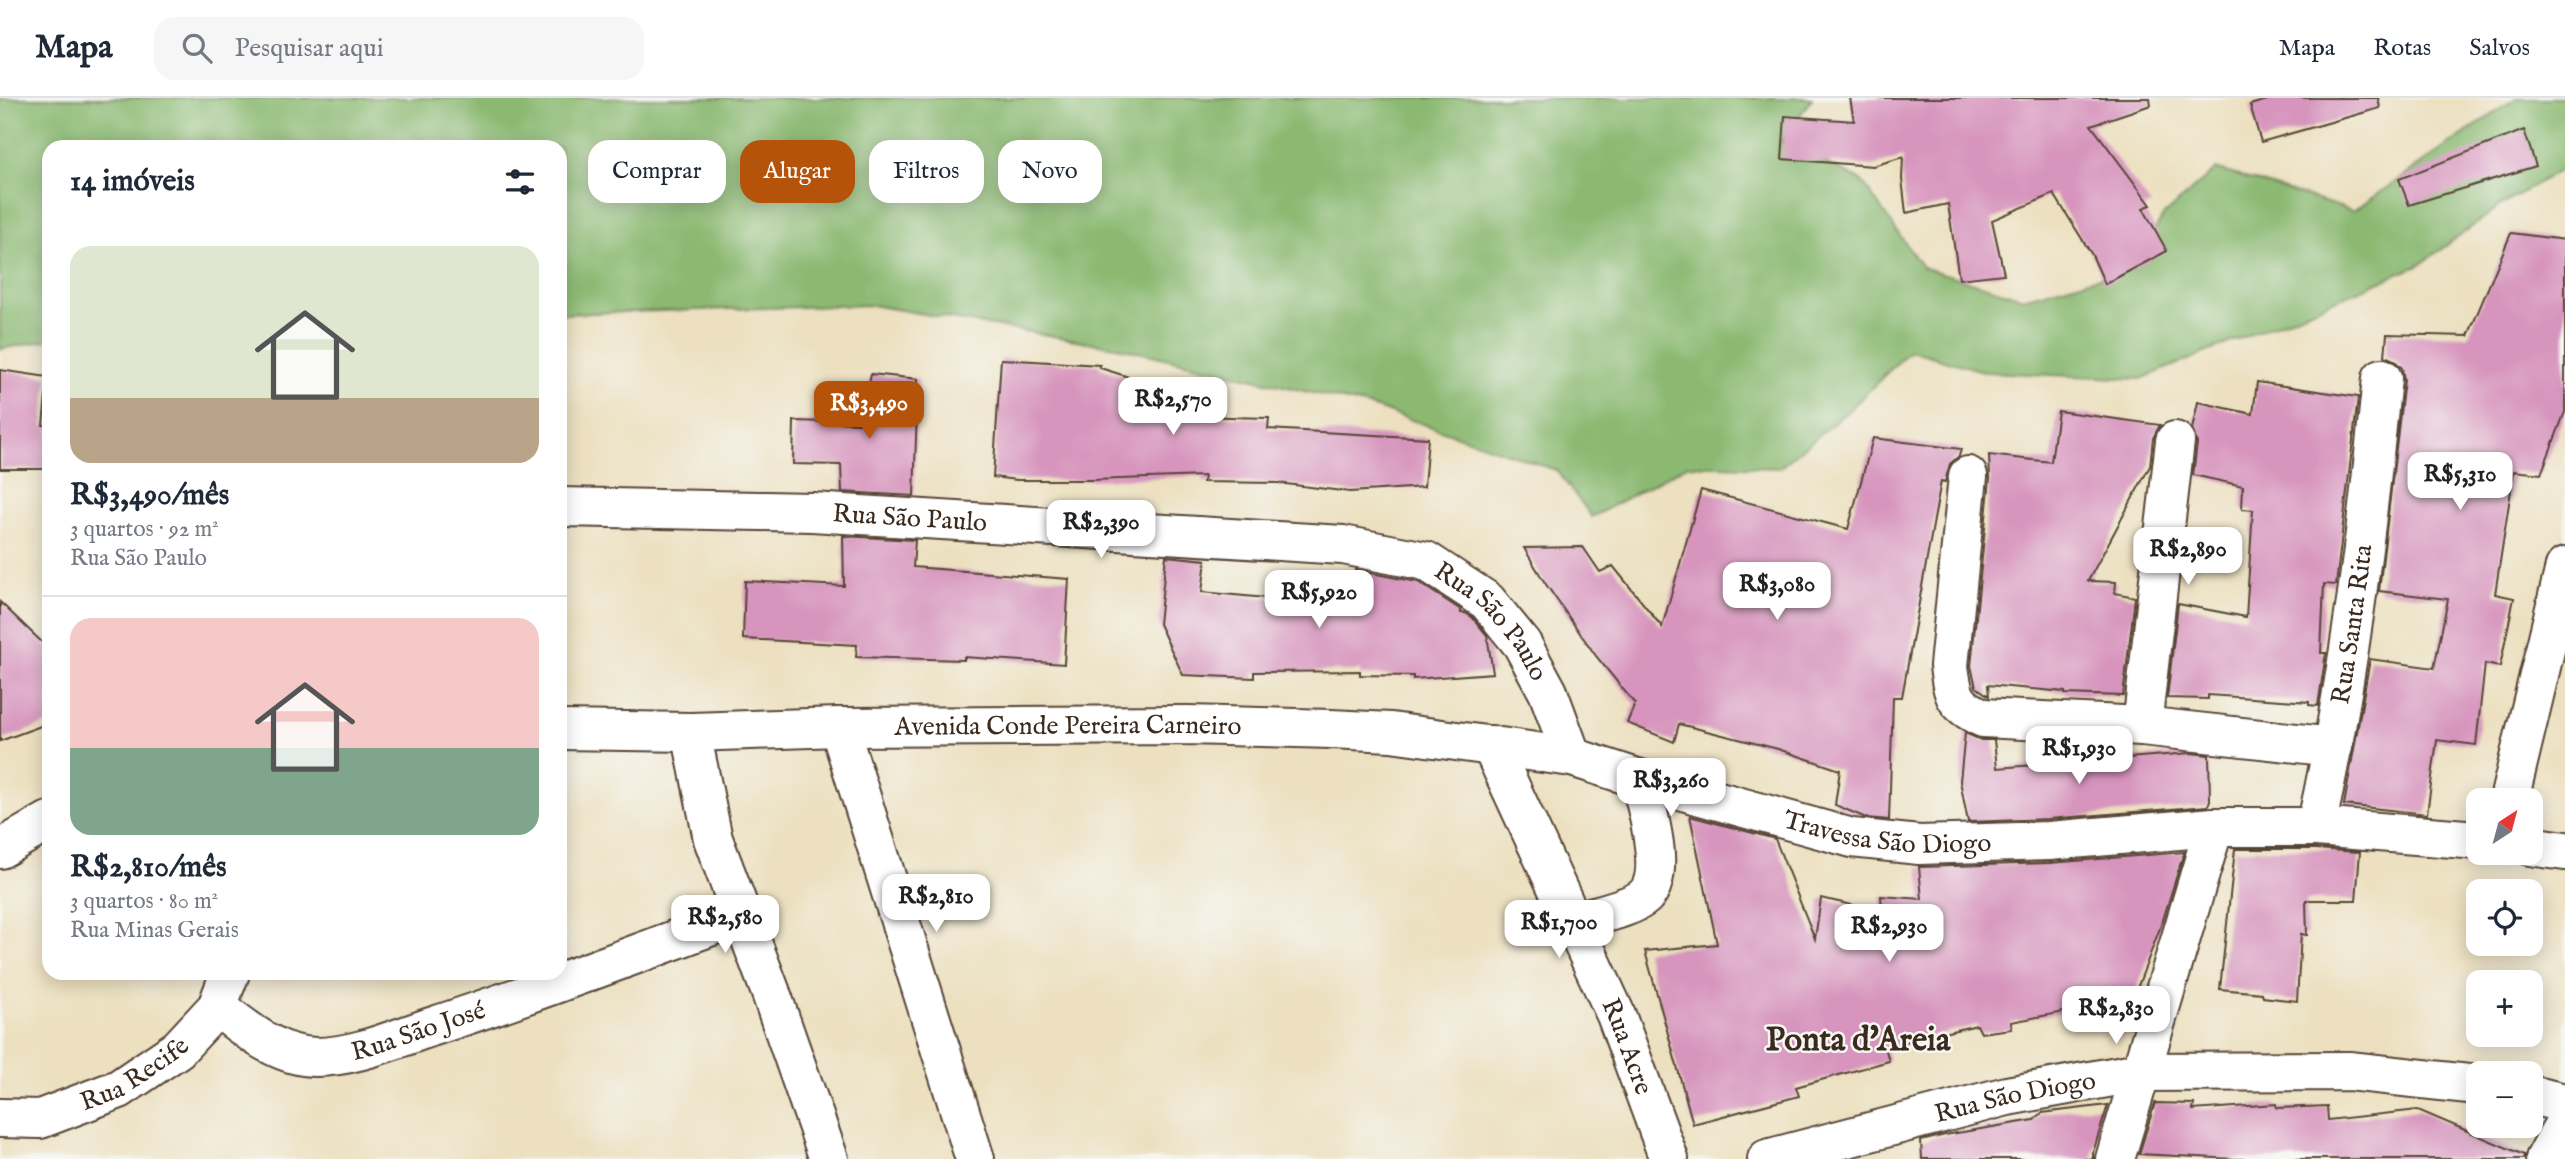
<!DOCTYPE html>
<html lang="pt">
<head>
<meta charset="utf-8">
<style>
	:root { --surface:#fff; --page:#f6f6f7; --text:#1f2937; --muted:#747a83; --line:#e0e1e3; --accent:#b45309 }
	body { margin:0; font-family:"IM FELL English",serif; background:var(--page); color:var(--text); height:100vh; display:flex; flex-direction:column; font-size:26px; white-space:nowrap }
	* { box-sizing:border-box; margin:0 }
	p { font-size:23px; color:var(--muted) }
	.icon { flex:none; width:38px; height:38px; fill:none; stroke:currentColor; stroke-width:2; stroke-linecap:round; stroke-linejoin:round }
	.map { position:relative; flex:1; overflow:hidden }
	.sheet { position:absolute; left:42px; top:42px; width:525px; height:840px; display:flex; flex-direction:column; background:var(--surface); border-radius:21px; box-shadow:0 4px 18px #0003 }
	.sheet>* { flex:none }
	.top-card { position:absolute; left:588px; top:42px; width:665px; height:63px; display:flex; gap:14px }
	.needle { width:46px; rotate:36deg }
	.tools { position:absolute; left:2466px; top:690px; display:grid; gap:14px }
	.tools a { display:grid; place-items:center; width:77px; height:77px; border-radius:14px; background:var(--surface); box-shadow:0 4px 18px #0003; font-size:35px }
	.price { position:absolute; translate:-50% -60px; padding:0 16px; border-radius:14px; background:#fff; color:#222; font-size:23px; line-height:46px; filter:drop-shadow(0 2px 4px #0008) }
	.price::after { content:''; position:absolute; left:50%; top:42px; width:21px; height:16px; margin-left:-10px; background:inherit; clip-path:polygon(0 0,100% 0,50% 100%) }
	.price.selected { background:var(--accent); color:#fff }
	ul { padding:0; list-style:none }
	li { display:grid; align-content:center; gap:14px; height:371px; padding:0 28px }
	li+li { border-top:2px solid var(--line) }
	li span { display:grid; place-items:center; height:217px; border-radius:21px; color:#555 }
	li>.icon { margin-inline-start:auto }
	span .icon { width:126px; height:126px; fill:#fffc; stroke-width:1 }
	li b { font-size:30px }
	h2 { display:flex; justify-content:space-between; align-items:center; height:84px; padding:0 28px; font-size:30px }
	.pill { padding:0 24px; border-radius:21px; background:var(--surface); box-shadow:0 4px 18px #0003; font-size:24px; line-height:63px }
	.pill.selected { background:var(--accent); color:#fff }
	header { display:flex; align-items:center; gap:42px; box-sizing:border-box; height:98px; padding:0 35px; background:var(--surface); border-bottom:2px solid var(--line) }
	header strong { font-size:33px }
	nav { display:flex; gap:38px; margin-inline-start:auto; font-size:24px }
	.search { width:490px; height:63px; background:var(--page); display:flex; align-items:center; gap:18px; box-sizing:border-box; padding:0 24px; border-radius:21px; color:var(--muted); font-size:26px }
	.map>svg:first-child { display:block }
</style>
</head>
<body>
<header>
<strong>Mapa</strong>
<div class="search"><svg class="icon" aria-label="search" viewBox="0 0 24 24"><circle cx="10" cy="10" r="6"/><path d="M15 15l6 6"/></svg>Pesquisar aqui</div>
<nav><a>Mapa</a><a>Rotas</a><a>Salvos</a></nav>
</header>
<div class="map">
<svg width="2565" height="1061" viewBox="0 0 2565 1061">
	<rect width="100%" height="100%" fill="#f6f6f2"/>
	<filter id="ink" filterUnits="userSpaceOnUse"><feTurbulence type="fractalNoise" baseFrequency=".0143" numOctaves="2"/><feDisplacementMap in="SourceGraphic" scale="14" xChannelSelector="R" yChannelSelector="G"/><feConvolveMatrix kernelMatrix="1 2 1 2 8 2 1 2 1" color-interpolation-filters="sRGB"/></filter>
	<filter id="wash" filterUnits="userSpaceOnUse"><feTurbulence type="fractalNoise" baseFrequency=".00686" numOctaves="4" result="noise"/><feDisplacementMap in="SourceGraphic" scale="28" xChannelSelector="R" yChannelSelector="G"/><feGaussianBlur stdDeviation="1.57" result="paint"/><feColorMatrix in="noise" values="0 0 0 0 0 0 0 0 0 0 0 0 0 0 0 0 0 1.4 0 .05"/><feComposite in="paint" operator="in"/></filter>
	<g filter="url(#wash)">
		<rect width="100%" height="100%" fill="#ece0c0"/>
		<!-- forest -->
		<polygon fill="#8bb972" stroke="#637248" stroke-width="2" points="0,0 1812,0 1781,44 1861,82 1922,169 2023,200 2132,170 2164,117 2216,71 2353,113 2516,0 2565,0 2565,69 2500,108 2418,168 2141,281 1986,274 1910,252 1848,313 1779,370 1687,367 1592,419 1556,372 1377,310 1122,250 871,207 560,216 560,49 49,49 49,242 0,251"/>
		<g id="blocks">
			<!-- building -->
			<g fill="#d794bd">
				<polygon points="1850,0 2150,0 2151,7 2091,27 2151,107 2143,110 2167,153 2105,186 2092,157 2054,96 1992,122 2004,176 1959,181 1948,106 1906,115 1902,81 1903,59 1873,68 1782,61 1785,18 1854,23"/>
				<polygon points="2274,0 2378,0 2380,10 2261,44 2250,7"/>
				<polygon points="2524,32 2536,68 2409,107 2399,81"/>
				<polygon points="2511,135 2565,142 2565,314 2541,376 2514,373 2495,496 2514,500 2500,569 2485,566 2476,647 2437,642 2427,716 2344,707 2370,561 2434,570 2448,501 2379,493 2404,282 2402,270 2394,262 2385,258 2387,236 2468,238"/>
				<polygon points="1001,261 1100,267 1100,270 1193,299 1192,318 1269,320 1268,331 1428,340 1424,389 1350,394 1278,385 1203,384 1204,378 1092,382 1017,382 993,379"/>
				<polygon points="0,272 48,279 43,327 49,328 49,371 0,371"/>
				<polygon points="871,276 918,281 914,398 842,394 841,367 793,366 794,323 861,325"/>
				<polygon points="2257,284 2358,299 2336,487 2324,486 2321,555 2326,555 2318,608 2309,607 2309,604 2208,597 2208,601 2167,600 2178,506 2246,519 2253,412 2242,411 2243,388 2193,377 2197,345 2192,331 2198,304 2253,316"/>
				<polygon points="2058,313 2160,327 2153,340 2150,368 2088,483 2116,484 2115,495 2135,499 2123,598 2065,596 2065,594 1988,587 1989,598 1976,589 1971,568 1990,380 1989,357 2051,364"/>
				<polygon points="1873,340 1961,351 1959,358 1950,366 1945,384 1941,383 1902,599 1893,599 1889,722 1866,720 1835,707 1840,672 1778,651 1679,626 1674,644 1627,625 1635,606 1596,558 1545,485 1524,450 1583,449 1600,474 1613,468 1662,529 1701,392 1848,431"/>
				<polygon points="843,438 915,442 913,469 1069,481 1064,566 964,559 964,562 856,559 857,547 743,541 745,483 844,488"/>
				<polygon points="1166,458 1206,462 1202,494 1352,508 1355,472 1418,484 1461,512 1461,515 1465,515 1472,519 1487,537 1493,575 1413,581 1413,578 1360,577 1360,573 1254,574 1254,580 1183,577 1159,526"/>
				<polygon points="0,504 49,551 49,625 0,643"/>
				<polygon points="1965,635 1981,642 1994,642 1997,670 2191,655 2209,657 2210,702 2208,708 2048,721 1968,724 1960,683"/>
				<polygon points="1690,718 1775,741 1815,841 1821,800 1882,814 1881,798 1922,801 1919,769 2050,765 2184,754 2163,822 2133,901 2011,924 2012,931 1981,935 1977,927 1885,949 1889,963 1796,989 1799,998 1693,1026 1645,853 1717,846"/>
				<polygon points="2235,751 2315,751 2360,754 2356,802 2306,802 2307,837 2301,836 2297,903 2263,899 2262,895 2220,891"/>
				<polygon points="2155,1005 2194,1006 2193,1012 2276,1006 2277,1010 2327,1008 2328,1022 2418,1012 2524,1057 2523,1061 2236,1061 2139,1056"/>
				<polygon points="2108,1007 2093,1054 2093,1061 1922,1061 1921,1043 1945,1037 2034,1022 2042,1015"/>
			</g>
		</g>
	</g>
	<g filter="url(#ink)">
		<use href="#blocks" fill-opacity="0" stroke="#564536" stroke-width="2"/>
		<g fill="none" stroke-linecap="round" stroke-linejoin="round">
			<!-- minor casing -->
			<g stroke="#564536" stroke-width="42">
				<g id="minor">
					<path d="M1968,378L1949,568C1953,598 1954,607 1983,620L2142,628L2333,649"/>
					<path id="s1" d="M560,409L812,414L1343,447L1426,463L1487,503L1522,546L1548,594L1572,659"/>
					<polyline points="2142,628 2175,343"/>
					<polyline points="839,629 975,1061"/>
					<path id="s2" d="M560,632L691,634L839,629L1188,627L1331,631L1391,634L1572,659L1640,681L1852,740L1919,747L2049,743L2214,729H2316L2478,742"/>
					<polyline points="691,634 713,741 771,895 829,1061"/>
					<path id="s3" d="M1491,647L1616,917L1669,1061"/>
					<polyline points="2509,702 2565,469"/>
					<path id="s4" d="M2316,729C2349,581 2367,430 2382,280"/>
					<polyline points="2530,748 2565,753"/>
					<polyline points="0,751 49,723"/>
					<path d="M1574,824C1591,818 1633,810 1645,798C1668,775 1646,709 1640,681"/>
					<path id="s5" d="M217,909C246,931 278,959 316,959C355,959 397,940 434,928C538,894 639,855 741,817"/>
					<polyline points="2530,997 2565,1005"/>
					<path id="s6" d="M0,1020L40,1021L119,991L178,951L217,909L230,875"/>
					<path id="s7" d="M1767,1061L2007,998L2140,974L2349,973L2478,987"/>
					<polyline points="2115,1061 2214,729"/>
					<polyline points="2545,1061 2565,1024"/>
				</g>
			</g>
			<!-- minor -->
			<use href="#minor" stroke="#fff" stroke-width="38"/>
		</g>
	</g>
	<g text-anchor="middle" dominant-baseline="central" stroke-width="5" stroke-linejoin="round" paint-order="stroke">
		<!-- street labels -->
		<g font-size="26" fill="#3b2a1e" stroke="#f6f6f2">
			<text stroke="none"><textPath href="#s1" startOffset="350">Rua São Paulo</textPath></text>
			<text stroke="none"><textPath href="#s4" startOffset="206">Rua Santa Rita</textPath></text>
			<text stroke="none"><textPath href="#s1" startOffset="959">Rua São Paulo</textPath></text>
			<text stroke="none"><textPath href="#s2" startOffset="508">Avenida Conde Pereira Carneiro</textPath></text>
			<text stroke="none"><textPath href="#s2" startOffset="1340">Travessa São Diogo</textPath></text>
			<text stroke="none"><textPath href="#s5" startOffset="219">Rua São José</textPath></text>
			<text stroke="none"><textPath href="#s3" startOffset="331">Rua Acre</textPath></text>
			<text stroke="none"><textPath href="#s6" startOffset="145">Rua Recife</textPath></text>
			<text stroke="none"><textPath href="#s7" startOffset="256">Rua São Diogo</textPath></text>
		</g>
		<!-- district labels -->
		<g font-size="33" font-weight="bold" fill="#3b2a1e" stroke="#f6f6f2">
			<text x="1858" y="943">Ponta d'Areia</text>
		</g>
	</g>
</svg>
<div class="tools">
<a><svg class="needle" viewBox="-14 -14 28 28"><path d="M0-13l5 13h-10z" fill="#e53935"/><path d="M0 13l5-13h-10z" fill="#747a83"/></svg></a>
<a><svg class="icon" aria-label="locate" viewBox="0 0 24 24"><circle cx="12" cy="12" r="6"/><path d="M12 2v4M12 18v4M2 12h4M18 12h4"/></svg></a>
<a>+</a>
<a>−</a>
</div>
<b class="price" style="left:1173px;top:339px">R$2,570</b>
<b class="price selected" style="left:869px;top:343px">R$3,490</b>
<b class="price" style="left:2460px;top:414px">R$5,310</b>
<b class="price" style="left:1101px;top:462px">R$2,390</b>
<b class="price" style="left:2188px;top:489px">R$2,890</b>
<b class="price" style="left:1777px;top:524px">R$3,080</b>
<b class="price" style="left:1319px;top:532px">R$5,920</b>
<b class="price" style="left:2079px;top:688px">R$1,930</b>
<b class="price" style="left:1671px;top:720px">R$3,260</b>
<b class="price" style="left:936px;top:836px">R$2,810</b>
<b class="price" style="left:725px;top:857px">R$2,580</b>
<b class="price" style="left:1559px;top:862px">R$1,700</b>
<b class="price" style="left:1889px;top:866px">R$2,930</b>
<b class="price" style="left:2116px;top:948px">R$2,830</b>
<div class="top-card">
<a class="pill">Comprar</a>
<a class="pill selected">Alugar</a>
<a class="pill">Filtros</a>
<a class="pill">Novo</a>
</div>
<section class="sheet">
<h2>14 imóveis<svg class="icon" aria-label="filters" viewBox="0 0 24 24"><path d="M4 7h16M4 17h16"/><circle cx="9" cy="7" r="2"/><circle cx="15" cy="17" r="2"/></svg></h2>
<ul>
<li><span style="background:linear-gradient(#dfe7d0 70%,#b9a48a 0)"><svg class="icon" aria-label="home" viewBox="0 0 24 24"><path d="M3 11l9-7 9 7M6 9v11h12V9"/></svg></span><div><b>R$3,490/mês</b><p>3 quartos · 92 m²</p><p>Rua São Paulo</p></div></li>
<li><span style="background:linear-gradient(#f6c9c9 60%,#7fa58c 0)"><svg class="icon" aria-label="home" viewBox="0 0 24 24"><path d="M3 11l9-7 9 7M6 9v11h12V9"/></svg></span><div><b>R$2,810/mês</b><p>3 quartos · 80 m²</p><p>Rua Minas Gerais</p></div></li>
</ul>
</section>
</div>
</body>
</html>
